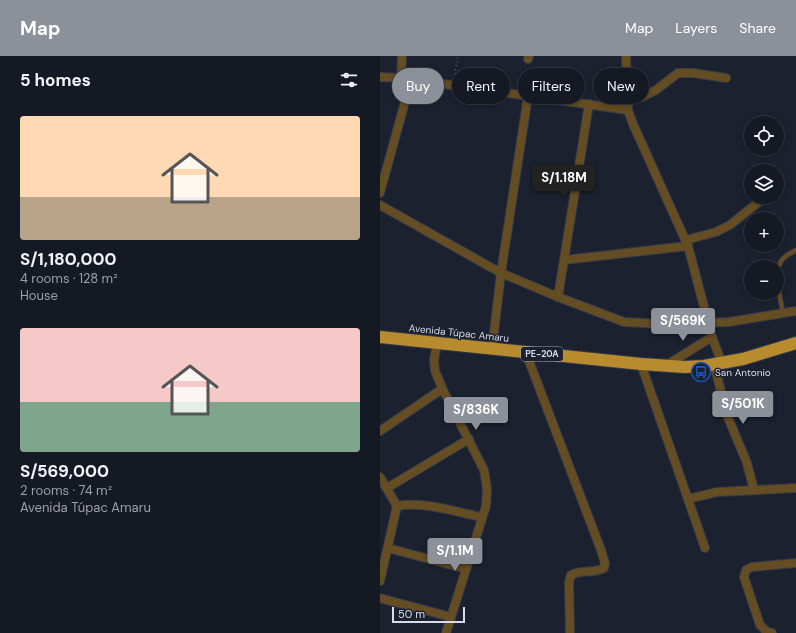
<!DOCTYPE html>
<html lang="en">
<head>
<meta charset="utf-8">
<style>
	:root { --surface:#151923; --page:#222630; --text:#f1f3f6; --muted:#9da0a6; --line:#343841; --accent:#8c9099 }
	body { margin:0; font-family:"DM Sans",sans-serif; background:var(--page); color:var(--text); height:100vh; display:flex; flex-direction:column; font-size:15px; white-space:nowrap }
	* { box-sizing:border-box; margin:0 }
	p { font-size:13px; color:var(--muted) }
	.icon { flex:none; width:22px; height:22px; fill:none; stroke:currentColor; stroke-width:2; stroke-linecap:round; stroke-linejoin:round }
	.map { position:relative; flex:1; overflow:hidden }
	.panel { display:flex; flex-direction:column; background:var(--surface); width:380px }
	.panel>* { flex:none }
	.hud { position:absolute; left:12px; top:12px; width:344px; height:36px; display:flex; gap:8px }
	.fabs { position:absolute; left:364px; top:60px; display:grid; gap:8px }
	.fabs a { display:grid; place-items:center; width:40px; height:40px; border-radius:50%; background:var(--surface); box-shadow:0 2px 6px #0003,0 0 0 1px var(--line); font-size:20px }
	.scale { position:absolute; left:12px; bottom:10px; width:73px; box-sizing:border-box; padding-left:4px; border:2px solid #d9dde7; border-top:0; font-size:11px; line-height:14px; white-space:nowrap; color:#d9dde7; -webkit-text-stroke:3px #1c212f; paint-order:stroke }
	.price { position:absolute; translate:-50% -34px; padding:0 9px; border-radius:4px; background:var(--accent); color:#fff; font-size:13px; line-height:26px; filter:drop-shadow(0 1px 2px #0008) }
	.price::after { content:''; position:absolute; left:50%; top:24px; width:12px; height:9px; margin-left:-6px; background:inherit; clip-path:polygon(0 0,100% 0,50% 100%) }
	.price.current { background:#222; color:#fff }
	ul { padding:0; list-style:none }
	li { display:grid; align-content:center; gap:8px; height:212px; padding:0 20px }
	li span { display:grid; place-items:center; height:124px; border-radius:4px; color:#555 }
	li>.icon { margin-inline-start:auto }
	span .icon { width:72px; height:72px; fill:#fffc; stroke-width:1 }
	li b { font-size:17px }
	h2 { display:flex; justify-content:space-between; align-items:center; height:48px; padding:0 20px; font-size:17px }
	.tag { padding:0 14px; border-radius:18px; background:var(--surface); box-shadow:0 2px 6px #0003,0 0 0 1px var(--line); font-size:14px; line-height:36px }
	.tag.current { background:var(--accent); color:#fff }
	header { display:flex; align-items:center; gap:24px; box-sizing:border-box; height:56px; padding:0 20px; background:var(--accent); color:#fff }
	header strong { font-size:19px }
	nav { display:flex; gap:22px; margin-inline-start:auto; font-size:14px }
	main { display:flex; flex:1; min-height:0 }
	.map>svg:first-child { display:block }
</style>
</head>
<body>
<header>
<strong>Map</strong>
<nav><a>Map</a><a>Layers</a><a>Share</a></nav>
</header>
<main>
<section class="panel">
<h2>5 homes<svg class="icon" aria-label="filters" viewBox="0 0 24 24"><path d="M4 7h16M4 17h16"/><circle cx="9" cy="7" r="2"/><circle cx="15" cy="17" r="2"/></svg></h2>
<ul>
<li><span style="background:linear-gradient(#ffd9b3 65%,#b9a48a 0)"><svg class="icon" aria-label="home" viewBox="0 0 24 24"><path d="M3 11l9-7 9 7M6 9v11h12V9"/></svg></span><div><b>S/1,180,000</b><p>4 rooms · 128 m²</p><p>House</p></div></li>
<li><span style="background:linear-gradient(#f6c9c9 60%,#7fa58c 0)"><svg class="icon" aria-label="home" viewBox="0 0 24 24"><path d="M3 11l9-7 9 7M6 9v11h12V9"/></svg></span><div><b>S/569,000</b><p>2 rooms · 74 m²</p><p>Avenida Túpac Amaru</p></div></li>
</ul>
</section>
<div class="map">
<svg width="416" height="577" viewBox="0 0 416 577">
	<rect width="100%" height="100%" fill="#1c212f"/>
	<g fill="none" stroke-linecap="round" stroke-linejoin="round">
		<!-- lane casing -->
		<g stroke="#363b49" stroke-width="5.5">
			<g id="lane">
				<path d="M397,217C400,203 403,201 416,194"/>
				<polyline points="397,226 403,257"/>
			</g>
		</g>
		<!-- street casing -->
		<g stroke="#363b49" stroke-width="10">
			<g id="street">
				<polyline points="246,0 248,54 253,68 308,190 332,281 285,310"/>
				<polyline points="148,3 149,0"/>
				<polyline points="0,21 21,22 248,54"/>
				<polyline points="21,22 22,0"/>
				<polyline points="248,44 262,41 276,34 298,17 313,17 346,22"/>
				<polyline points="0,137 31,24"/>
				<polyline points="0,149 121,217 178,241 244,266 282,268 349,266 416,255"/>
				<polyline points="306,184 336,176 350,169 385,141"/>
				<polyline points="184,204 308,190"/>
				<polyline points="178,241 209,48"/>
				<polyline points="332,281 342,307"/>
				<polyline points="57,287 54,304 55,315 63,334 104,414 107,433 106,450 66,577"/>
				<polyline points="112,293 121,217 148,40"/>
				<path d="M146,297L221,494L225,507L224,512C213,518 202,513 191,519L189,526L190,577"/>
				<polyline points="261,308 325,492"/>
				<polyline points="334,308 347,359 367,407 374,434"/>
				<polyline points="0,375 62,333"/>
				<polyline points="0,421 17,450 0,525"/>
				<polyline points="7,432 89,383"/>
				<polyline points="308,443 337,436 416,432"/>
				<path d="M17,450C43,445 76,456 102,461"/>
				<polyline points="8,492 86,513"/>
				<polyline points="0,542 71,561"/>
				<polyline points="392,577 387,576 380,569 364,521 366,514 372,511 416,507"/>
			</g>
		</g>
		<!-- highway casing -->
		<g stroke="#363b49" stroke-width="14">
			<polyline id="highway" points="0,281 261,308 305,311 324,310 363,303 416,287"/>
		</g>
		<!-- path -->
		<g stroke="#5a5f6b" stroke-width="1.5" stroke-dasharray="1 3" stroke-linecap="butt">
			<polyline points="74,22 78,0"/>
			<polyline points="148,30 148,12"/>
		</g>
		<!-- lane -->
		<use href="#lane" stroke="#654d23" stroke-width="4"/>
		<!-- street -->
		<use href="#street" stroke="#654d23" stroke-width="8"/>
		<!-- highway -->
		<use href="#highway" stroke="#b98b2f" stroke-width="12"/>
	</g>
	<!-- icons -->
	<defs>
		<g id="bus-ring" transform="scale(1)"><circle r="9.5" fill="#1c212f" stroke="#1a4fb4" stroke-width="1.5"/><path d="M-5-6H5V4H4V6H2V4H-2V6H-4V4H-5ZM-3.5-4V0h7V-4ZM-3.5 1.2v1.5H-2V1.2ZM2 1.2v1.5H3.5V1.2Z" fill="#1a4fb4"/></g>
	</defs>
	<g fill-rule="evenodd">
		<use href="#bus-ring" x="321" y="316"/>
	</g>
	<g text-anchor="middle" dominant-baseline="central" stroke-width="3" stroke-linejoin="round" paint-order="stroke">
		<!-- shield labels -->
		<rect fill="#1c212f" stroke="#a0a5b0" stroke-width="1" x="141" y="291" width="42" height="14" rx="3"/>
		<g font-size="9" font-weight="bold" fill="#d9dde7">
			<text x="162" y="298">PE-20A</text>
		</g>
		<!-- street labels -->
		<g font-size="10" fill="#d9dde7" stroke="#1c212f">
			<text transform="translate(79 277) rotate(6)">Avenida Túpac Amaru</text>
		</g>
		<!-- poi labels -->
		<g font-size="10" fill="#d9dde7" stroke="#1c212f" text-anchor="start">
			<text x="335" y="316">San Antonio</text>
		</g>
	</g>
</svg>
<div class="fabs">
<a><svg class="icon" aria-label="locate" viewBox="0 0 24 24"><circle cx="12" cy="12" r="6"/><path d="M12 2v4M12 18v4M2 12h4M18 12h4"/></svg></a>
<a><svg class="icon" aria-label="layers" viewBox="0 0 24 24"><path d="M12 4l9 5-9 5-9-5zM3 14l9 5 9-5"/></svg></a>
<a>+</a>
<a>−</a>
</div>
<div class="scale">50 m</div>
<b class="price current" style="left:184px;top:143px">S/1.18M</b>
<b class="price" style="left:303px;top:286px">S/569K</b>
<b class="price" style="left:363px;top:369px">S/501K</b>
<b class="price" style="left:96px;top:375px">S/836K</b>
<b class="price" style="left:75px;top:516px">S/1.1M</b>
<div class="hud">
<a class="tag current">Buy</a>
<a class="tag">Rent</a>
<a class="tag">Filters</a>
<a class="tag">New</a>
</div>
</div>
</main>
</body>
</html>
